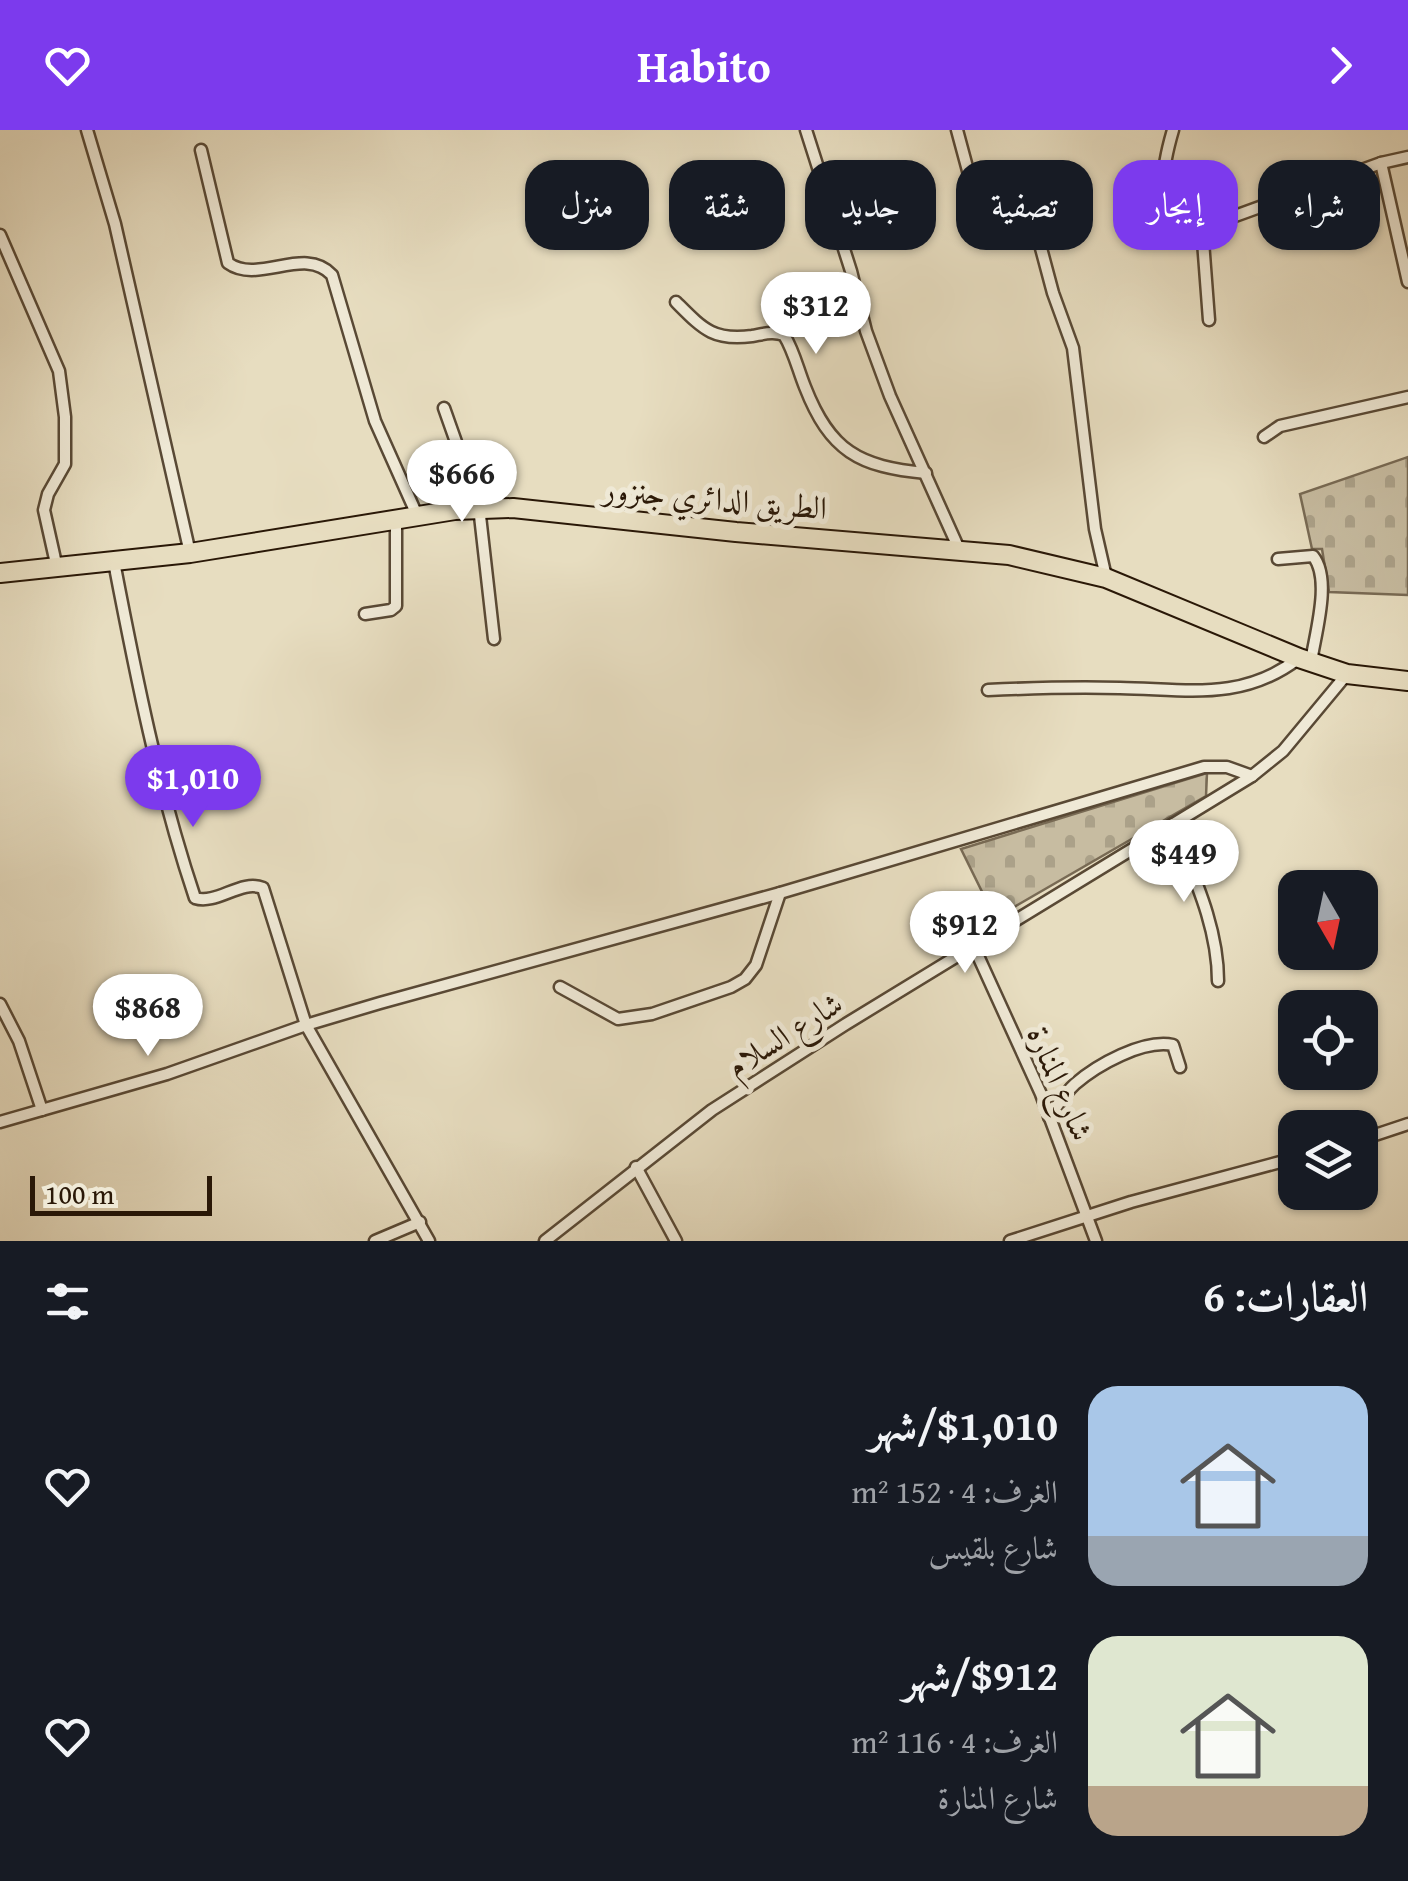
<!DOCTYPE html>
<html lang="ar">
<head>
<meta charset="utf-8">
<style>
	:root { --surface:#171b24; --page:#20242c; --text:#f1f3f6; --muted:#9ea1a6; --accent:#7c3aed }
	body { margin:0; font-family:"Gentium Book Plus",Amiri,serif; background:var(--page); color:var(--text); direction:rtl; height:100vh; display:flex; flex-direction:column; font-size:38px; white-space:nowrap }
	* { box-sizing:border-box; margin:0 }
	p { font-size:32px; color:var(--muted) }
	.icon { flex:none; width:55px; height:55px; fill:none; stroke:currentColor; stroke-width:2; stroke-linecap:round; stroke-linejoin:round }
	.map { position:relative; height:1111px; overflow:hidden; direction:ltr }
	.side { display:flex; flex-direction:column; background:var(--surface); flex:1 }
	.side>* { flex:none }
	.hud { position:absolute; left:30px; top:30px; width:1350px; height:90px; direction:rtl; display:flex; gap:20px }
	.needle { width:65px; rotate:171deg }
	.tools { position:absolute; left:1278px; top:740px; display:grid; gap:20px }
	.tools a { display:grid; place-items:center; width:100px; height:100px; border-radius:20px; background:var(--surface); box-shadow:0 2px 8px #0004; font-size:50px }
	.scale { position:absolute; left:30px; bottom:25px; width:182px; box-sizing:border-box; padding-left:10px; border:5px solid #2a1807; border-top:0; font-size:28px; line-height:35px; white-space:nowrap; color:#2a1807; -webkit-text-stroke:8px #efe9d6; paint-order:stroke }
	.price { position:absolute; translate:-50% -85px; padding:0 22px; border-radius:35px; background:#fff; color:#222; font-size:32px; line-height:65px; filter:drop-shadow(0 2px 5px #0008) }
	.price::after { content:''; position:absolute; left:50%; top:60px; width:30px; height:22px; margin-left:-15px; background:inherit; clip-path:polygon(0 0,100% 0,50% 100%) }
	.price.current { background:var(--accent); color:#fff }
	ul { padding:0; list-style:none }
	li { display:flex; align-items:center; gap:30px; height:250px; padding:0 40px }
	li span { display:grid; place-items:center; flex:none; width:280px; height:200px; border-radius:30px; color:#555 }
	li>.icon { margin-inline-start:auto }
	span .icon { width:120px; height:120px; fill:#fffc; stroke-width:1 }
	li b { font-size:42px }
	h2 { display:flex; justify-content:space-between; align-items:center; height:120px; padding:0 40px; font-size:42px }
	.pill { padding:0 35px; border-radius:30px; background:var(--surface); box-shadow:0 2px 8px #0004; font-size:35px; line-height:90px }
	.pill.current { background:var(--accent); color:#fff }
	header { display:flex; justify-content:space-between; align-items:center; height:130px; padding:0 40px; background:var(--accent); color:#fff; font-size:45px; font-weight:700 }
	.map>svg:first-child { display:block }
</style>
</head>
<body>
<header><svg class="icon" aria-label="forward" viewBox="0 0 24 24"><path d="M9 5l7 7-7 7"/></svg>Habito<svg class="icon" aria-label="heart" viewBox="0 0 24 24"><path d="M12 20l-8-8c-3-5 5-10 8-4 3-6 11-1 8 4z"/></svg></header>
<div class="map">
<svg width="1408" height="1111" viewBox="0 0 1408 1111">
	<defs>
		<pattern id="cemetery-stones" width="16" height="16" patternUnits="userSpaceOnUse" patternTransform="scale(2.5)"><rect width="16" height="16" fill="#c7bca1"/><path d="M2 7V4a2 2 0 0 1 4 0v3zM10 15v-3a2 2 0 0 1 4 0v3z" fill="#aba189"/></pattern>
	</defs>
	<rect width="100%" height="100%" fill="#e7ddc0"/>
	<filter id="stains"><feTurbulence type="fractalNoise" baseFrequency=".002" numOctaves="4"/><feColorMatrix values="0 0 0 0 .2 0 0 0 0 .09 0 0 0 0 .02 0 0 0 .5 -.17"/></filter>
	<radialGradient id="worn" r=".72"><stop offset=".6" stop-color="#630" stop-opacity="0"/><stop offset="1" stop-color="#630" stop-opacity=".3"/></radialGradient>
	<!-- cemetery -->
	<g fill="url(#cemetery-stones)" stroke="#786a54" stroke-width="2.5">
		<polygon points="1408,327 1408,465 1329,462 1322,419 1312,419 1300,364"/>
		<polygon points="1207,643 1206,666 995,788 961,719"/>
	</g>
	<g fill="none" stroke-linecap="round" stroke-linejoin="round">
		<!-- minor casing -->
		<g stroke="#594935" stroke-width="15">
			<g id="minor">
				<polyline points="87,0 115,94 190,423"/>
				<polyline points="806,0 851,141 866,201 890,266 959,419"/>
				<polyline points="957,0 974,63 985,69 1020,68 1030,77 1053,163 1073,218 1095,399 1106,447"/>
				<path d="M1173,0C1163,34 1148,97 1202,98L1381,33L1408,27"/>
				<path d="M201,20L228,133C258,155 305,115 332,145L375,291L417,385"/>
				<polyline points="1381,33 1408,152"/>
				<polyline points="1202,98 1209,190"/>
				<polyline points="0,105 59,241 65,287 65,334 48,364 44,380 57,438"/>
				<path d="M676,172C703,199 713,211 752,206C764,204 773,201 784,205C794,221 798,240 805,257C830,321 859,337 926,343"/>
				<polyline points="444,278 479,377 494,509"/>
				<polyline points="1264,307 1280,296 1408,267"/>
				<path d="M1278,429L1313,426C1332,449 1315,504 1311,532"/>
				<path d="M114,432C136,546 158,658 195,768C217,775 241,749 263,758L306,895L429,1111"/>
				<polyline points="365,484 391,480 396,476 396,389"/>
				<path d="M988,560C1032,558 1076,557 1120,558C1186,559 1242,572 1299,528"/>
				<path d="M1173,694C1193,745 1218,796 1218,851"/>
				<polyline points="974,817 1041,964 1096,1111"/>
				<polyline points="560,857 618,889 652,884 731,857 745,849 756,835 780,763"/>
				<polyline points="0,874 19,911 42,980"/>
				<path d="M1049,987C1057,976 1065,963 1075,954C1097,935 1143,909 1173,915L1180,937"/>
				<polyline points="0,992 167,944 306,895 380,873 780,763 1204,637 1227,637 1252,646"/>
				<polyline points="1360,1010 1408,994"/>
				<polyline points="636,1037 676,1111"/>
				<polyline points="375,1111 420,1092"/>
				<polyline points="545,1111 712,980 846,894 1252,646 1283,621 1347,544"/>
				<polyline points="1010,1111 1131,1072 1295,1028"/>
			</g>
		</g>
		<!-- primary casing -->
		<g stroke="#2a1807" stroke-width="22">
			<polyline id="primary" points="0,443 190,423 455,380 513,378 736,402 1009,425 1106,448 1299,528 1347,544 1408,551"/>
		</g>
		<!-- minor -->
		<use href="#minor" stroke="#efe9d6" stroke-width="10"/>
		<!-- primary -->
		<use href="#primary" stroke="#e7ddc0" stroke-width="18"/>
	</g>
	<g text-anchor="middle" dominant-baseline="central" stroke-width="10" stroke-linejoin="round" paint-order="stroke">
		<!-- street labels -->
		<g font-size="32" fill="#2a1807" stroke="#efe9d6">
			<text transform="translate(715 368) rotate(5)">الطريق الدائري جنزور</text>
			<text transform="translate(784 904) rotate(-32)">شارع السلام</text>
			<text transform="translate(1061 953) rotate(67)">شارع المنارة</text>
		</g>
	</g>
	<rect width="100%" height="100%" filter="url(#stains)"/>
	<rect width="100%" height="100%" fill="url(#worn)"/>
</svg>
<div class="tools">
<a><svg class="needle" viewBox="-14 -14 28 28"><path d="M0-13l5 13h-10z" fill="#e53935"/><path d="M0 13l5-13h-10z" fill="#9ea1a6"/></svg></a>
<a><svg class="icon" aria-label="locate" viewBox="0 0 24 24"><circle cx="12" cy="12" r="6"/><path d="M12 2v4M12 18v4M2 12h4M18 12h4"/></svg></a>
<a><svg class="icon" aria-label="layers" viewBox="0 0 24 24"><path d="M12 4l9 5-9 5-9-5zM3 14l9 5 9-5"/></svg></a>
</div>
<div class="scale">100 m</div>
<b class="price" style="left:816px;top:227px">$312</b>
<b class="price" style="left:462px;top:395px">$666</b>
<b class="price current" style="left:193px;top:700px">$1,010</b>
<b class="price" style="left:1184px;top:775px">$449</b>
<b class="price" style="left:965px;top:846px">$912</b>
<b class="price" style="left:148px;top:929px">$868</b>
<div class="hud">
<a class="pill">شراء</a>
<a class="pill current">إيجار</a>
<a class="pill">تصفية</a>
<a class="pill">جديد</a>
<a class="pill">شقة</a>
<a class="pill">منزل</a>
</div>
</div>
<section class="side">
<h2>العقارات: 6<svg class="icon" aria-label="filters" viewBox="0 0 24 24"><path d="M4 7h16M4 17h16"/><circle cx="9" cy="7" r="2"/><circle cx="15" cy="17" r="2"/></svg></h2>
<ul>
<li><span style="background:linear-gradient(#a9c7e8 75%,#9aa5b1 0)"><svg class="icon" aria-label="home" viewBox="0 0 24 24"><path d="M3 11l9-7 9 7M6 9v11h12V9"/></svg></span><div><b>$1,010/شهر</b><p>الغرف: 4 · 152 m²</p><p>شارع بلقيس</p></div><svg class="icon" aria-label="heart" viewBox="0 0 24 24"><path d="M12 20l-8-8c-3-5 5-10 8-4 3-6 11-1 8 4z"/></svg></li>
<li><span style="background:linear-gradient(#dfe7d0 75%,#b9a48a 0)"><svg class="icon" aria-label="home" viewBox="0 0 24 24"><path d="M3 11l9-7 9 7M6 9v11h12V9"/></svg></span><div><b>$912/شهر</b><p>الغرف: 4 · 116 m²</p><p>شارع المنارة</p></div><svg class="icon" aria-label="heart" viewBox="0 0 24 24"><path d="M12 20l-8-8c-3-5 5-10 8-4 3-6 11-1 8 4z"/></svg></li>
</ul>
</section>
</body>
</html>
